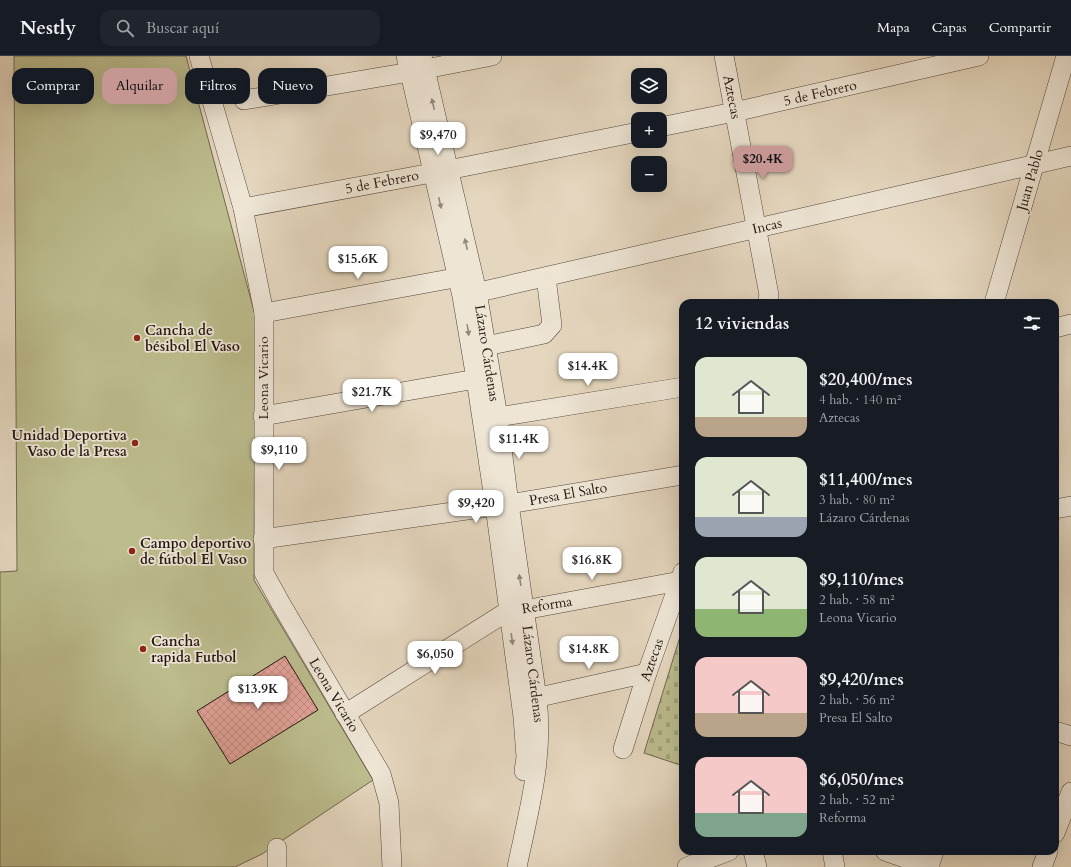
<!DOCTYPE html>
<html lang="es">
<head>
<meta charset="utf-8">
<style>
	:root { --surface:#171b24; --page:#20242c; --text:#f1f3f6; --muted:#9ea1a6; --line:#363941; --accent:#c59692 }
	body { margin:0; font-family:Cardo,serif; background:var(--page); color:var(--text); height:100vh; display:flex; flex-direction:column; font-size:15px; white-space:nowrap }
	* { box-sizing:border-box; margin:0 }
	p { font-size:13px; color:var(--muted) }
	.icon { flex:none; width:22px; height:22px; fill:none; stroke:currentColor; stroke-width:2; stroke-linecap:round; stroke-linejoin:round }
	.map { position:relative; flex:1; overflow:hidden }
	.sheet { position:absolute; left:679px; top:243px; width:380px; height:556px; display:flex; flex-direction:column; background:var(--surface); border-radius:12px; box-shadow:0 4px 16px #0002 }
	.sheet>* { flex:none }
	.guide { position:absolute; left:12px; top:12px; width:380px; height:36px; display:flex; gap:8px }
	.tools { position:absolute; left:631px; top:12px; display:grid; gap:8px }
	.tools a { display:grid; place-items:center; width:36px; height:36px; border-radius:8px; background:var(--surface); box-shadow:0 4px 16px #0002; font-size:20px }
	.price { position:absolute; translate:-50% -34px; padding:0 9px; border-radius:8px; background:#fff; color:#222; font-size:13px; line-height:26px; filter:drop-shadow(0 1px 2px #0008) }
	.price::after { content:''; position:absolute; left:50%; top:24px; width:12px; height:9px; margin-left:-6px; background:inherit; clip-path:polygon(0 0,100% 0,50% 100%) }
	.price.current { background:var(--accent); color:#111 }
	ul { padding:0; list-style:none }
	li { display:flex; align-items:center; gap:12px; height:100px; padding:0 16px }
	li span { display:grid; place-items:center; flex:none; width:112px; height:80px; border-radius:12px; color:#555 }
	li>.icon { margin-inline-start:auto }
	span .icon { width:48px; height:48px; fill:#fffc; stroke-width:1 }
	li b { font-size:17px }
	h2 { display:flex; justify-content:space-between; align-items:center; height:48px; padding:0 16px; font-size:17px }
	.tag { padding:0 14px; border-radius:12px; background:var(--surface); box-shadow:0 4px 16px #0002; font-size:14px; line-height:36px }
	.tag.current { background:var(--accent); color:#111 }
	header { display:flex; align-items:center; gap:24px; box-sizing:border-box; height:56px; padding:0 20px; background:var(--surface); border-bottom:1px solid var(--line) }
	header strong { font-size:19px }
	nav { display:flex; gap:22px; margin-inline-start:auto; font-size:14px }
	.search { width:280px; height:36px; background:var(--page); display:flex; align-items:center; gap:10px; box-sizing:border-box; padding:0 14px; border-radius:12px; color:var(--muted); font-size:15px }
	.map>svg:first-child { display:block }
</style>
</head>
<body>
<header>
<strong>Nestly</strong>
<div class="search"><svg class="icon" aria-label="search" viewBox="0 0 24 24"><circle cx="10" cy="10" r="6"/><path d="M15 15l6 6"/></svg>Buscar aquí</div>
<nav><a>Mapa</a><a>Capas</a><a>Compartir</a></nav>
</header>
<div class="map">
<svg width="1071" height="811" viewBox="0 0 1071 811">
	<defs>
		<pattern id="cemetery-stones" width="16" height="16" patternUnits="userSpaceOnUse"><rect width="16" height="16" fill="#bcbc8d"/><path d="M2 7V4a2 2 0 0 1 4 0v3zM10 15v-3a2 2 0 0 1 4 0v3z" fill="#a1a179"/></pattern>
		<pattern id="building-cross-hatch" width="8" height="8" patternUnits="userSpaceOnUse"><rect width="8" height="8" fill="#e0a196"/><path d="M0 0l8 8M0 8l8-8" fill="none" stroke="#c08a80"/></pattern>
	</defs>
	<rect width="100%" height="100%" fill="#e5d7bf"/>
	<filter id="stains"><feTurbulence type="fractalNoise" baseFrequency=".005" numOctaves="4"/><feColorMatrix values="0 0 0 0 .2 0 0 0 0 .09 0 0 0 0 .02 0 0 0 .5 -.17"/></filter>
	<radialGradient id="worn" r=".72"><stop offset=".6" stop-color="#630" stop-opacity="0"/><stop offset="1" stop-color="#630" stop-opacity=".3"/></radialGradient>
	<!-- cemetery -->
	<polygon fill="url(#cemetery-stones)" stroke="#70694f" points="683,571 683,710 644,697"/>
	<!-- pitch -->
	<polygon fill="#bcbc8d" stroke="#70694f" points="14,0 186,0 255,259 254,524 373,724 262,798 235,811 0,811 0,516 17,515"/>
	<!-- building -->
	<polygon fill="url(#building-cross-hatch)" stroke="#231611" points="285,600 318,654 230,708 197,655"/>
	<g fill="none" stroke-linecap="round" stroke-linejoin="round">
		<!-- minor casing -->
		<g stroke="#54463c" stroke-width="20">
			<g id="minor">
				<polyline points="199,0 243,152 264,257 264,517 281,548 381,718 389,747 392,811"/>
				<polyline points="406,0 462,240 476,323 495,450 523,661 526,701 524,715"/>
				<path d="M422,0L477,236L498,361L509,448L537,642C544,701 529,754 517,811"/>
				<polyline points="724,0 769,239 767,247"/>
				<polyline points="244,44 410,16 492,0"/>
				<polyline points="660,71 734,56 979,0"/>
				<polyline points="243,152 448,114 638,76"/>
				<polyline points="466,239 1071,100"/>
				<polyline points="994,247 1066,0"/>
				<polyline points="264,257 471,219"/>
				<polyline points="1055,272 1071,268"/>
				<polyline points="486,290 544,278 552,269 546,221"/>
				<polyline points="263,360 476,323"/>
				<polyline points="485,363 683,331"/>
				<polyline points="1055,453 1071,450"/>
				<polyline points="263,483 509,448 683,419"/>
				<polyline points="526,644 647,617"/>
				<polyline points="345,658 508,555 524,554 680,525"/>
				<polyline points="1055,675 1071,680"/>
				<polyline points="623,693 647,617 683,516"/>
				<polyline points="1055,777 1071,736"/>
				<polyline points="753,795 757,811"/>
				<polyline points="832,795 835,811"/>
				<polyline points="885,795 930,811"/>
				<polyline points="277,811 277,792"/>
				<polyline points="687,811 729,795"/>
				<polyline points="929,811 934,795"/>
				<polyline points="1042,811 1048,795"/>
			</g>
		</g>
		<!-- minor -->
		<use href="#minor" stroke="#eee5d5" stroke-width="19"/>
	</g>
	<!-- one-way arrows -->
	<defs><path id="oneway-solid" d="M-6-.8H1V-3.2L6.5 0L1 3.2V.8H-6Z"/></defs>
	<g fill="#93887d">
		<use href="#oneway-solid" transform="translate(433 48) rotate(-103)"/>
		<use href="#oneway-solid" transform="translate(440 147) rotate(77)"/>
		<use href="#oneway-solid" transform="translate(466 188) rotate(-103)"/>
		<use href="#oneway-solid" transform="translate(468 274) rotate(81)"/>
		<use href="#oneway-solid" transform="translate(520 524) rotate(-99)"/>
		<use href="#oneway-solid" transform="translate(512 583) rotate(82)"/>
	</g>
	<!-- markers -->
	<g fill="#8f2418" stroke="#eee5d5" stroke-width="1.5">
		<circle cx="137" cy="282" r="4"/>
		<circle cx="135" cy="387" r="4"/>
		<circle cx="132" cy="495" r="4"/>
		<circle cx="143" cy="593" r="4"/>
	</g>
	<g text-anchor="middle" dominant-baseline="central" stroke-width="3.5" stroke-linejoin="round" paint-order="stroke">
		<!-- street labels -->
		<g font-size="14" fill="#231611" stroke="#eee5d5">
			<text transform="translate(820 37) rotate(-13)">5 de Febrero</text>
			<text transform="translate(732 41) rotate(79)">Aztecas</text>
			<text transform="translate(1030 124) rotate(-74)">Juan Pablo</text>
			<text transform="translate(382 126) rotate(-11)">5 de Febrero</text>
			<text transform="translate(767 170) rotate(-13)">Incas</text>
			<text transform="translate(487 297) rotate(81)">Lázaro Cárdenas</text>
			<text transform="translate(263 322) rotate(-90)">Leona Vicario</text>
			<text transform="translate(568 438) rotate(-10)">Presa El Salto</text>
			<text transform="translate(547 549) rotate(-9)">Reforma</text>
			<text transform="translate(652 604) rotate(-71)">Aztecas</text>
			<text transform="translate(533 618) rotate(83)">Lázaro Cárdenas</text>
			<text transform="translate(334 639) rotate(59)">Leona Vicario</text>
		</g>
		<!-- poi labels -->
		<g font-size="14" font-weight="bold" fill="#231611" stroke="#eee5d5" text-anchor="start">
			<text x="145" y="274">Cancha de<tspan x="145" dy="16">bésibol El Vaso</tspan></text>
			<text x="127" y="379" text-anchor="end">Unidad Deportiva<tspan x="127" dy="16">Vaso de la Presa</tspan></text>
			<text x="140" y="487">Campo deportivo<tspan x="140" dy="16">de fútbol El Vaso</tspan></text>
			<text x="151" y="585">Cancha<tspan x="151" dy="16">rapida Futbol</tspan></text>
		</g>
	</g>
	<rect width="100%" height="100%" filter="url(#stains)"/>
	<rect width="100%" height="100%" fill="url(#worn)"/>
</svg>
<div class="tools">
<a><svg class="icon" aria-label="layers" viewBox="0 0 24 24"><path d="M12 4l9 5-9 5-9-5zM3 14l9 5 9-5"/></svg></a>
<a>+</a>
<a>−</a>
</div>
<b class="price" style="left:438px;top:100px">$9,470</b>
<b class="price current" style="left:763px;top:124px">$20.4K</b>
<b class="price" style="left:358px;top:224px">$15.6K</b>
<b class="price" style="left:588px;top:331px">$14.4K</b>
<b class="price" style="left:372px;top:357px">$21.7K</b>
<b class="price" style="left:519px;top:404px">$11.4K</b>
<b class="price" style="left:279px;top:415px">$9,110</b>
<b class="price" style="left:476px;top:468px">$9,420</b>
<b class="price" style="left:592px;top:525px">$16.8K</b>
<b class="price" style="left:589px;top:614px">$14.8K</b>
<b class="price" style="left:435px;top:619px">$6,050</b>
<b class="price" style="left:258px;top:654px">$13.9K</b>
<div class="guide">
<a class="tag">Comprar</a>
<a class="tag current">Alquilar</a>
<a class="tag">Filtros</a>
<a class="tag">Nuevo</a>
</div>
<section class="sheet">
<h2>12 viviendas<svg class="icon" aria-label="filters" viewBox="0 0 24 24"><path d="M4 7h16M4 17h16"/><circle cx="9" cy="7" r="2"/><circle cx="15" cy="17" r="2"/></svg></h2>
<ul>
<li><span style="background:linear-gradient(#dfe7d0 75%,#b9a48a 0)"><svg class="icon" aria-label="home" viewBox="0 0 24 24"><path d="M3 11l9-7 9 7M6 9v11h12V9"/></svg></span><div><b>$20,400/mes</b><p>4 hab. · 140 m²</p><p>Aztecas</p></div></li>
<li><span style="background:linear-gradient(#dfe7d0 75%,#9aa5b1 0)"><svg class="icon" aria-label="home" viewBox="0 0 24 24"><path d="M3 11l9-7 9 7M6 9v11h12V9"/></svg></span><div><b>$11,400/mes</b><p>3 hab. · 80 m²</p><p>Lázaro Cárdenas</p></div></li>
<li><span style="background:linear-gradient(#dfe7d0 65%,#8fb573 0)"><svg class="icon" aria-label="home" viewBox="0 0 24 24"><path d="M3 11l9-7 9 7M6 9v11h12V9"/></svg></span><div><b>$9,110/mes</b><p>2 hab. · 58 m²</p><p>Leona Vicario</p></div></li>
<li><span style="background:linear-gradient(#f6c9c9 70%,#b9a48a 0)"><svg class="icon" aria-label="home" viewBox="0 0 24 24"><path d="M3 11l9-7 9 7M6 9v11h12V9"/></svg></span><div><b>$9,420/mes</b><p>2 hab. · 56 m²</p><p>Presa El Salto</p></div></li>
<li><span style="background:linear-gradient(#f6c9c9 70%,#7fa58c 0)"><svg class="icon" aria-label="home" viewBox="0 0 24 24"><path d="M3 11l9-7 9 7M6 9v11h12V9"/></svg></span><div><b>$6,050/mes</b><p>2 hab. · 52 m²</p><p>Reforma</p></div></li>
</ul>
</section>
</div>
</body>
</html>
